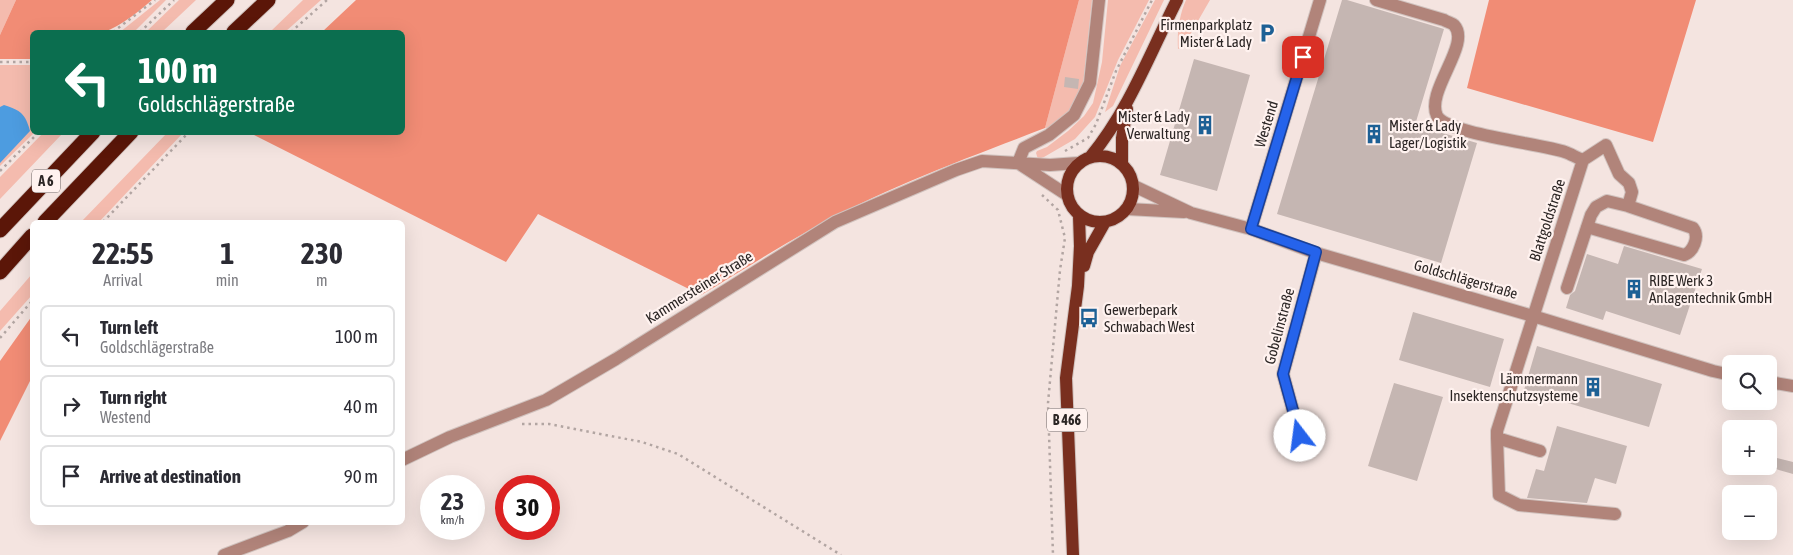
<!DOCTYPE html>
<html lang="en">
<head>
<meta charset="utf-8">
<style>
	:root { --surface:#fff; --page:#f2f2f3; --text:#2b2b33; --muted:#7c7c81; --line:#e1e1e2 }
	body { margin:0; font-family:"Asap Condensed",sans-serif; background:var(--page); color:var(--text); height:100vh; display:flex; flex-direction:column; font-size:19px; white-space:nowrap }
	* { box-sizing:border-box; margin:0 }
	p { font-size:16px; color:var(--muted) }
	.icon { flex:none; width:28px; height:28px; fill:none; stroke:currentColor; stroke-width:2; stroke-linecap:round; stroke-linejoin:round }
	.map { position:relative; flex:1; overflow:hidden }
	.details { position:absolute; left:30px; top:220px; width:375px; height:305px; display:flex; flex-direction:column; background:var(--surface); border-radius:8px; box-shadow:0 5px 20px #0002 }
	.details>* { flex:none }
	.guide { position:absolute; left:30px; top:30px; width:375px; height:105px; border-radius:8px; box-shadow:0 5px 20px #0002; background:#0b6e4f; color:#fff; overflow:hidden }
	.fabs { position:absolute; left:1722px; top:355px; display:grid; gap:10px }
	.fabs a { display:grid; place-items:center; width:55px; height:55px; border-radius:8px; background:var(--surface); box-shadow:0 5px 20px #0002; font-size:25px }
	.speed { position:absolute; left:420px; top:475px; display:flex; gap:10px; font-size:25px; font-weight:700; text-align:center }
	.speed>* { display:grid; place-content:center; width:65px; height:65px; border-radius:50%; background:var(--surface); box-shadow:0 5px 20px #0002; line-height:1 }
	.speed small { font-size:12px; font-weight:400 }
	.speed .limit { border:8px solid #d22; background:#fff; color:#111 }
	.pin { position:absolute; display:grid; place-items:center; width:42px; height:42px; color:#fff; margin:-21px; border-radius:10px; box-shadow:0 2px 8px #0006 }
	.me { position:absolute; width:55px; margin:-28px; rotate:345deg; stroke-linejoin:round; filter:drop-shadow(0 0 4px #0008) }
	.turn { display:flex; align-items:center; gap:18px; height:105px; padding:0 25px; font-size:22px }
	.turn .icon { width:65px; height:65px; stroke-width:2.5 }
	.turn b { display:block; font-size:35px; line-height:42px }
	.eta { display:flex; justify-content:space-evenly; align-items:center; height:85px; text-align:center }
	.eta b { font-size:30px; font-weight:700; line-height:35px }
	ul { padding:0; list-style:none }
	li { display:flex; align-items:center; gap:15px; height:62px; margin:0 10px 8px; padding:0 15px; border:2px solid var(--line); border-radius:8px }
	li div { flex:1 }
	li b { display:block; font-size:19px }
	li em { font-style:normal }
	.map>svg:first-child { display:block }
</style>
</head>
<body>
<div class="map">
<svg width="1793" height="555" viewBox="0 0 1793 555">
	<rect width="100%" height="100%" fill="#f4e4e0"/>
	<path fill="#f4bbae" d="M 0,0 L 16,0 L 0,35 Z
		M 160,0 L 166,0 L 134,32 L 120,32 Z
		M 179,0 L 196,0 L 162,32 L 146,32 Z
		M 303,0 L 321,0 L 285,32 L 270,32 Z
		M 1079,0 L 1092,0 L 1083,85 L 1078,102 L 1055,127 L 1045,128 Z
		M 1108,0 L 1149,0 L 1118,60 L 1095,117 L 1075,139 L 1044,157 L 1038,159 L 1036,153 L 1037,151 L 1047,147 L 1068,131 L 1084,116 L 1093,103 L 1102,62 Z
		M 1155,0 L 1164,0 L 1113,106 L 1105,112 L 1120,66 Z
		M 1186,0 L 1210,0 L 1183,47 L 1178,49 C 1177,32 1179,16 1186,0 Z
		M 0,65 L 32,65 L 32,132 L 34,133 L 0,166 Z
		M 44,132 L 63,133 L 0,199 L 0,177 Z
		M 168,132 L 183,133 L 99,222 L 81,222 Z
		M 32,274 L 32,295 L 0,331 L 0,311 Z"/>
	<path fill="#f18c75" d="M 16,0 L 152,0 C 137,13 122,25 104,32 L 32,32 L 32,59 L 0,59 L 0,35 Z
		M 356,0 L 1079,0 L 1045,128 C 965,159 883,188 808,231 C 772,251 736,274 701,295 L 538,214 L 506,262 L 250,133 L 402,132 L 402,32 L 322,32 Z
		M 1489,0 L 1696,0 L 1653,142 L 1467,88 Z
		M 32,316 L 32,377 L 0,441 L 0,361 Z"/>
	<path fill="#4d9ce0" d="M 4,105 C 21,111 25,113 30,131 L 0,163 L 0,107 Z"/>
	<path fill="#c5b6b2" d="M 1342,0 L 1347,0 L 1444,29 L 1415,125 L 1477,143 L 1441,263 L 1277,214 Z
		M 1194,59 L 1250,75 L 1217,191 L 1160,175 Z
		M 1065,77 L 1079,79 L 1078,89 L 1064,87 Z
		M 1624,246 L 1702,269 L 1680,335 L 1606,311 L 1603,320 L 1566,308 L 1570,295 L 1575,291 L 1587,254 L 1618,264 Z
		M 1413,312 L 1504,339 L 1490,387 L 1399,360 Z
		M 1537,346 L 1662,384 L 1649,427 L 1524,390 Z
		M 1394,383 L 1443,397 L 1417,481 L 1368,466 Z
		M 1557,426 L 1627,446 L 1616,484 L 1595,478 L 1587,503 L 1527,498 L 1536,469 L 1544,471 Z
		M 1769,456 L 1793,462 L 1793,474 L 1769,467 Z"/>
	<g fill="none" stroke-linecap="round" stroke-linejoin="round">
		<defs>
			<path id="minor" d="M 1376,0 L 1444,20 C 1447,22 1452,23 1454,25 C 1472,44 1425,91 1437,116 C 1447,134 1543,144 1565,152 C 1571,154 1577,158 1583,160
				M 1018,163 L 1024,148 L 1049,135 L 1074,115 L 1090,83 L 1099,0
				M 1018,163 L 1067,195
				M 1134,186 L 1191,213 L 1251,229 L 1316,253 L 1533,316 L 1713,371 L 1731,375
				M 1127,209 L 1184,212
				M 1587,227 L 1684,255 C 1693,252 1700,237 1693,228 L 1628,206
				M 1251,229 L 1320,0
				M 1567,288 L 1591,215 L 1596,207 L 1607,201 L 1628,206 L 1632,192 L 1629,183 L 1619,174 L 1606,145 L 1583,160 L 1497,431 L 1497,438 L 1499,495 L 1519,505 L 1615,514
				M 1769,382 L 1793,386
				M 1300,436 L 1283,374 L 1316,253
				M 1497,438 L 1540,451
				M 402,460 L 450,437 L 546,400 L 616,359 L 835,222 L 956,170 L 982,161 L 1050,165 L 1078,163
				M 224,555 L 288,531 L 303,522"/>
			<path id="major" d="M1067 189a33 33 0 1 1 66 0a33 33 0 1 1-66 0Z
				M 1091,156 C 1129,110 1150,53 1177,0
				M 1122,163 L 1122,138 L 1127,109
				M 1084,266 L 1088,252 L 1105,222
				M 1073,555 L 1066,378 L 1078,286 L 1080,246 L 1079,216"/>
			<path id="highway" d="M 193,32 L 227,0
				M 234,32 L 268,0
				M 45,222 L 131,132
				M 0,230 L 93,132
				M 0,272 L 32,236"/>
		</defs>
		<use href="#minor" stroke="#d0c2be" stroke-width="14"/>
		<use href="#major" stroke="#d0c2be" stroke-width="14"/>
		<use href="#highway" stroke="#d0c2be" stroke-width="17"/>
		<path stroke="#b2a5a2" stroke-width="2.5" stroke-dasharray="2.5 4" stroke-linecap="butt" d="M 113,32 L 155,0
			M 140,32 L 174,0
			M 291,32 L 327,0
			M 0,62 L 32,62
			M 1065,151 L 1088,138 L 1096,124 L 1116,71 L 1152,0
			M 0,171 L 39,132
			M 1042,195 L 1058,210 L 1065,238 L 1060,270 L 1048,403 L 1053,555
			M 103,222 L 189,132
			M 0,338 L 32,301
			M 522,424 L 549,424 L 642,442 L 678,454 L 841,555"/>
		<use href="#minor" stroke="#b1847a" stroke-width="12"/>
		<use href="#major" stroke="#792f1f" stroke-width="12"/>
		<use href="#highway" stroke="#5b1608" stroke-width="15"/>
	</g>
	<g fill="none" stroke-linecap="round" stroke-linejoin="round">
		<defs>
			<path id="route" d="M 1300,436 L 1283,374 L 1316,252 L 1251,229 L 1303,57"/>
		</defs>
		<use href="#route" stroke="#184099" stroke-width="12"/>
		<use href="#route" stroke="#2563eb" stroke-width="9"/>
	</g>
	<defs>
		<symbol id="parking-bare" viewBox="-9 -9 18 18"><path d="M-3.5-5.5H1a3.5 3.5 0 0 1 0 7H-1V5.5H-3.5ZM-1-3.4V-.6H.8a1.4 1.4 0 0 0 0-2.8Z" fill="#1d6095" stroke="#fff2ef" stroke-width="2.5" paint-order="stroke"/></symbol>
		<symbol id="building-bare" viewBox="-9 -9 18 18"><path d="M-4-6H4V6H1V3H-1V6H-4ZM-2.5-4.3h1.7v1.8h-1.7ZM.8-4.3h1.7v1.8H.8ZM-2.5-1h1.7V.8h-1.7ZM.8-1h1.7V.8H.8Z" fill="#1d6095" stroke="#fff2ef" stroke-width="2.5" paint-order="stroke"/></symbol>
		<symbol id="bus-bare" viewBox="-9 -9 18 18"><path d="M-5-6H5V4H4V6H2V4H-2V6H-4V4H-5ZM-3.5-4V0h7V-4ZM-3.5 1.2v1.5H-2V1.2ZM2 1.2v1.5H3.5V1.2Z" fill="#1d6095" stroke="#fff2ef" stroke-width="2.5" paint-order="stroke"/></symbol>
	</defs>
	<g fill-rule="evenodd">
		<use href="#parking-bare" x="1253" y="19" width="28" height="28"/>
		<use href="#building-bare" x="1191" y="111" width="28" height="28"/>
		<use href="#building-bare" x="1360" y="120" width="28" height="28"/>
		<use href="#building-bare" x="1620" y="275" width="28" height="28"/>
		<use href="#bus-bare" x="1075" y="304" width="28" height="28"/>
		<use href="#building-bare" x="1579" y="373" width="28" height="28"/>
	</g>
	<g text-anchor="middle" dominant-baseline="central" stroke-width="4.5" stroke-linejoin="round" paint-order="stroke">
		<g fill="#fff2ef" stroke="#6b6362" stroke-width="1">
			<rect x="32" y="169.5" width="28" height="23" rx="4"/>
			<rect x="1047" y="408.5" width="40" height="23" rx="4"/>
		</g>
		<g font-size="14" font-weight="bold" fill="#2c2625">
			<text x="46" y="181">A 6</text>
			<text x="1067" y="420">B 466</text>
		</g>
		<g font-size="15" fill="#2c2625" stroke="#fff2ef" text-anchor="end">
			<text x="1252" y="24">Firmenparkplatz<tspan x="1252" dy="17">Mister &amp; Lady</tspan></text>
			<text x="1190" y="116">Mister &amp; Lady<tspan x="1190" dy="17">Verwaltung</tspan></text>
			<text x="1389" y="125" text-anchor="start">Mister &amp; Lady<tspan x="1389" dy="17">Lager/Logistik</tspan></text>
			<text x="1649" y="280" text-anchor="start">RIBE Werk 3<tspan x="1649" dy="17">Anlagentechnik GmbH</tspan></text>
			<text x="1104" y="309" text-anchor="start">Gewerbepark<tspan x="1104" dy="17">Schwabach West</tspan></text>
			<text x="1578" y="378">Lämmermann<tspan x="1578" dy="17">Insektenschutzsysteme</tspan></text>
		</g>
		<g font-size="15" fill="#2c2625" stroke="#fff2ef">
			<text transform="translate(1266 124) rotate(-73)">Westend</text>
			<text transform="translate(1547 220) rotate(-72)">Blattgoldstraße</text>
			<text transform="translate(1466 279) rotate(16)">Goldschlägerstraße</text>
			<text transform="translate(699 287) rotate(-32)">Kammersteiner Straße</text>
			<text transform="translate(1279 326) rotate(-75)">Gobelinstraße</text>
		</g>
	</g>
</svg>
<div class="fabs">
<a><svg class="icon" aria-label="search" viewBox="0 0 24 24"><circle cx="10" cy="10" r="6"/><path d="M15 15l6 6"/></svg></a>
<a>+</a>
<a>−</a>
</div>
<div class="speed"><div>23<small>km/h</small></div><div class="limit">30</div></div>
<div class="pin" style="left:1303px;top:57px;background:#d93025"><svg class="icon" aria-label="arrive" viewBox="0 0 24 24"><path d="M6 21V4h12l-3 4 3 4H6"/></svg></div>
<svg class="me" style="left:1300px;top:436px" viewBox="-20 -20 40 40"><circle r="19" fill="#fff"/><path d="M0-13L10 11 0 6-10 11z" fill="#2563eb"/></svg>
<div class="guide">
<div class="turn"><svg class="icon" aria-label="left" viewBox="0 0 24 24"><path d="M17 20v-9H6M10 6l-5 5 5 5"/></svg><div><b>100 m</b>Goldschlägerstraße</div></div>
</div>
<section class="details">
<div class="eta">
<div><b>22:55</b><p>Arrival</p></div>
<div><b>1</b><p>min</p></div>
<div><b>230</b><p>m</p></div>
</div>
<ul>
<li><svg class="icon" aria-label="left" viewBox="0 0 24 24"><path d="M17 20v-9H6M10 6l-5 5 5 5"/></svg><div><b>Turn left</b><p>Goldschlägerstraße</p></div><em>100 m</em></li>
<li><svg class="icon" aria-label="right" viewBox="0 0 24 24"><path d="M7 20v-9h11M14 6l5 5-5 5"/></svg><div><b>Turn right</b><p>Westend</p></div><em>40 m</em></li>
<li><svg class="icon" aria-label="arrive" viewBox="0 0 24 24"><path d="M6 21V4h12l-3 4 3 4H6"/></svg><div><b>Arrive at destination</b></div><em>90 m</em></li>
</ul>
</section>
</div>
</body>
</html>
